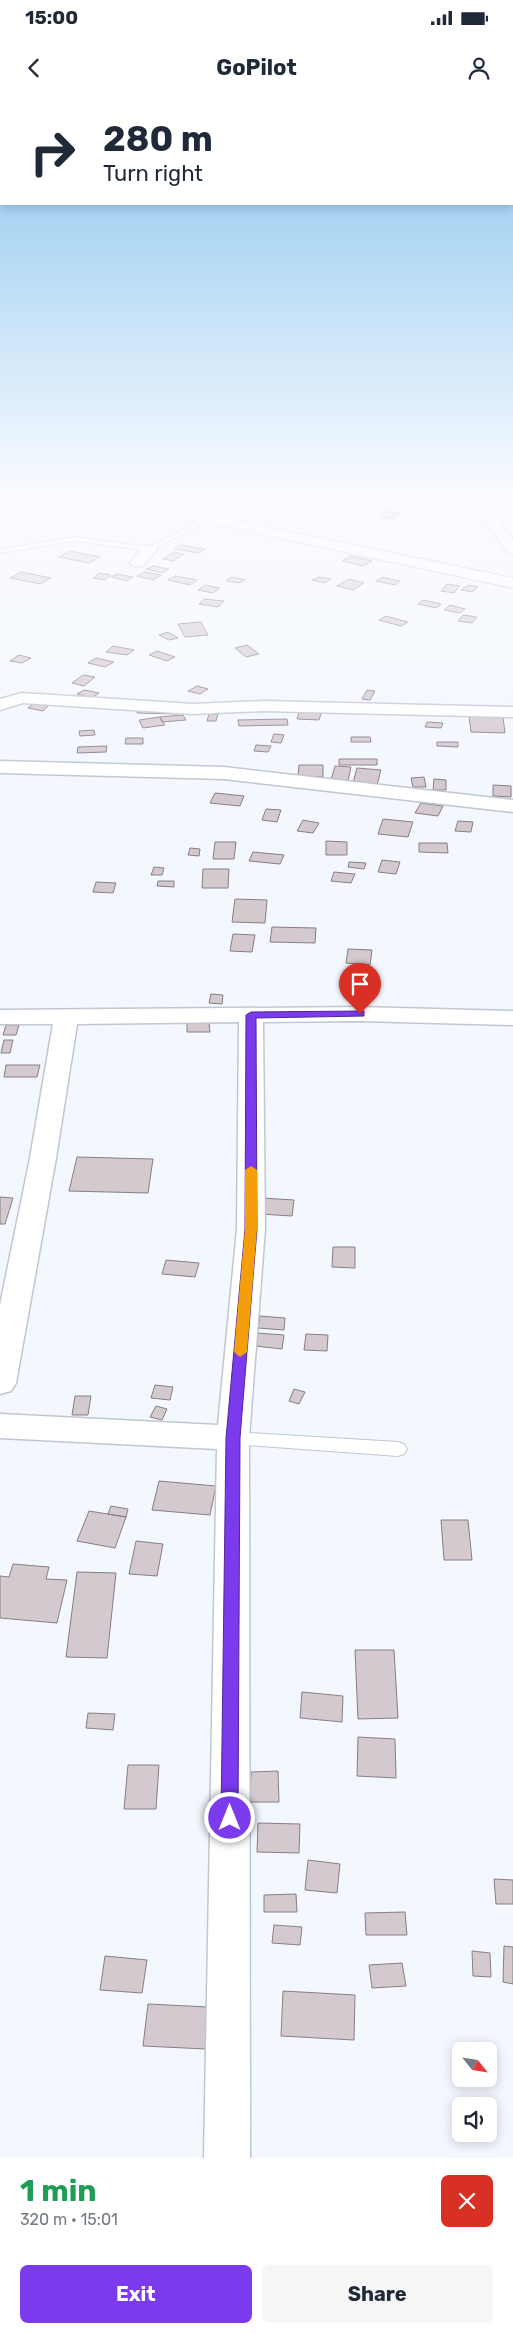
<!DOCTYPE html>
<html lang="en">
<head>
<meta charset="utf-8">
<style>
	:root { --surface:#fff; --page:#f6f6f7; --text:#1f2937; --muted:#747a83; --accent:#7c3aed }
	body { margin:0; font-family:Rubik,sans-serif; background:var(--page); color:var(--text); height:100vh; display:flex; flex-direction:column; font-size:19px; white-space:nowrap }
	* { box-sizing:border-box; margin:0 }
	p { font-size:16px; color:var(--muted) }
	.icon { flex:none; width:28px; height:28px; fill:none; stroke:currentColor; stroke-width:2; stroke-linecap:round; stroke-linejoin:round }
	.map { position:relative; height:2058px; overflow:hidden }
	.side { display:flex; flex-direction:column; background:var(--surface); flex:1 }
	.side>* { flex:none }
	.banner { position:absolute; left:0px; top:0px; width:514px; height:105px; box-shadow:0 2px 12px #0003; background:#fff; color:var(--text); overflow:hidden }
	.needle { width:32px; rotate:120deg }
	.tools { position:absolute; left:452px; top:1942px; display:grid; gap:10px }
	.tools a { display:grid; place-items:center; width:45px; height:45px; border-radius:8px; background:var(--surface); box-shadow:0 2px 12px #0003; font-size:25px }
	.pin { position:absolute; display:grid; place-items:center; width:42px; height:42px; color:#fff; margin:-51px -21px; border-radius:50% 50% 50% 0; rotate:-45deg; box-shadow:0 0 5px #0007 }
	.pin .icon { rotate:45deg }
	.me { position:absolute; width:55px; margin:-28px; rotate:0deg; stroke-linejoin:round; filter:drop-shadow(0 0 4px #0008) }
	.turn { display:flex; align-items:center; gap:18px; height:105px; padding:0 20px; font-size:22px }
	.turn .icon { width:65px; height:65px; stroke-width:2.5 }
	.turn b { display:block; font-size:35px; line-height:42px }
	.round { display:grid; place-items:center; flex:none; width:52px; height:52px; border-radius:8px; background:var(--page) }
	.overview { display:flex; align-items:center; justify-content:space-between; height:85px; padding:0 20px }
	h1 { font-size:30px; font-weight:700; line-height:38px; color:#1e9e55 }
	.primary-button { display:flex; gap:10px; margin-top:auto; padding:10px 20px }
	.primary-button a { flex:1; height:58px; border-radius:8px; background:var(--accent); color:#fff; font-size:20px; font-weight:700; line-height:58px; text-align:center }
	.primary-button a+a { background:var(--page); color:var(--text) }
	.status { display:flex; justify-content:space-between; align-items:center; height:35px; padding:0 25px; background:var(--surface); direction:ltr }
	.status svg { height:14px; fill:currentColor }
	header { display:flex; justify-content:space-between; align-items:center; height:65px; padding:0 20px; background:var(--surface); font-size:22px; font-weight:700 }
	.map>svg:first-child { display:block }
</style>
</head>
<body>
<div class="status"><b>15:00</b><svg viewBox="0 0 49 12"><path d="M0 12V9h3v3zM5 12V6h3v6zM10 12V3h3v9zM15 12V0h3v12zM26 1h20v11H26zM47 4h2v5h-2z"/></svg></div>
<header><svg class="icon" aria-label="back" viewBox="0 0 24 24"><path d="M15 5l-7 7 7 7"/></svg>GoPilot<svg class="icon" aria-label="person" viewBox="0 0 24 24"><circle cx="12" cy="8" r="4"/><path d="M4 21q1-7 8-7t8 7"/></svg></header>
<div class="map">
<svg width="513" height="2058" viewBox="0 0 513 2058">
	<rect width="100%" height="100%" fill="#f3f7fe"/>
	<path fill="#d5c9d0" stroke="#897e84" d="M 485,395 L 513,395 L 513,399 L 485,397 Z
		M 50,396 L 68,398 L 63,401 L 45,398 Z
		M 386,411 L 400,413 L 393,419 L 380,417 Z
		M 180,445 L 205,449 L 199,453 L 174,449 Z
		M 70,451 L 100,457 L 89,463 L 59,457 Z
		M 174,452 L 184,454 L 173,461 L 163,459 Z
		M 351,456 L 372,461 L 363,466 L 342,461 Z
		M 153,466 L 169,469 L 162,473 L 146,469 Z
		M 21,472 L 51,478 L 41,484 L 10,478 Z
		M 145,472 L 161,475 L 153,480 L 137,476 Z
		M 99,473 L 111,475 L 105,480 L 93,478 Z
		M 117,474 L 133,477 L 127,481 L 111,477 Z
		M 175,476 L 197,480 L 190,485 L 168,480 Z
		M 232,477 L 245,480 L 240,483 L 226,481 Z
		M 319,477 L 331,479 L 324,483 L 312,480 Z
		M 382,477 L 400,481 L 395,485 L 376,481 Z
		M 349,479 L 364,483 L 353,490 L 337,486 Z
		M 447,484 L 460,486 L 454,493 L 441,491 Z
		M 205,485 L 220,488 L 213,493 L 198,490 Z
		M 468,485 L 478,487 L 472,492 L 461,490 Z
		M 204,499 L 224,501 L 218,507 L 199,504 Z
		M 423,500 L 441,504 L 436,508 L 418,504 Z
		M 450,505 L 465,509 L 460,513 L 444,510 Z
		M 463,515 L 477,517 L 472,523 L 458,521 Z
		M 386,516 L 408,522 L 401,526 L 379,520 Z
		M 201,522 L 208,535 L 185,537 L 178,524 Z
		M 168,532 L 178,538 L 169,540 L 159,535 Z
		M 247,545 L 259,554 L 246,557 L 235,548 Z
		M 113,546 L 134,550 L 127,555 L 106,552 Z
		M 157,551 L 175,557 L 167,561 L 149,555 Z
		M 19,555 L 31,558 L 22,563 L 10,561 Z
		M 96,558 L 114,562 L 105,567 L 88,563 Z
		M 83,575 L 95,577 L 84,586 L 72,583 Z
		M 197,586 L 208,589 L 200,594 L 188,591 Z
		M 84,590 L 99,593 L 92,598 L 77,594 Z
		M 367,590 L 375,591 L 370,600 L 362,599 Z
		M 34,603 L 49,605 L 43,611 L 28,608 Z
		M 139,608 L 178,609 L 177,614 L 137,613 Z
		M 300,609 L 322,610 L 319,620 L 297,619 Z
		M 209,614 L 218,614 L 216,621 L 207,621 Z
		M 183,615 L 186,620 L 162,622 L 160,617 Z
		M 469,616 L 503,617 L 505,633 L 471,632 Z
		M 160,617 L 165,625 L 143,628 L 139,620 Z
		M 287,619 L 288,625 L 239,626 L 238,620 Z
		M 427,622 L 443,623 L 441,628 L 425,627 Z
		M 94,630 L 95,635 L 80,636 L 79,631 Z
		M 274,634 L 284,635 L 281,643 L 271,642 Z
		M 351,637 L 370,637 L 371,642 L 351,642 Z
		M 126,638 L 143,638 L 143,644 L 125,644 Z
		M 437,642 L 458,642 L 458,647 L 437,646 Z
		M 256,645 L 271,646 L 268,652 L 254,651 Z
		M 107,646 L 106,652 L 77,653 L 78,647 Z
		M 339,659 L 377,659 L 377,665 L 339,665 Z
		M 299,665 L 323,665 L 323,677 L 298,676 Z
		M 335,666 L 351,667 L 348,681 L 331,680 Z
		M 357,668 L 381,670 L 377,685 L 353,683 Z
		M 424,677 L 426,687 L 413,687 L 411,678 Z
		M 434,679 L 446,680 L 446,690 L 433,690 Z
		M 493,685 L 511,686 L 511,697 L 493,696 Z
		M 215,693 L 244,696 L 240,706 L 210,703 Z
		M 421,703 L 443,706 L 438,716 L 415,713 Z
		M 266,709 L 281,710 L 277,722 L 262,720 Z
		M 383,719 L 413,722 L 408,737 L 378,734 Z
		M 303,720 L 319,723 L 313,733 L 297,731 Z
		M 458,721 L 473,722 L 471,732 L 455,731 Z
		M 326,741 L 347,742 L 347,755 L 326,755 Z
		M 215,742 L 236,742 L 234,759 L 213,759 Z
		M 419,743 L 447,743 L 448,753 L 419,752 Z
		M 190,748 L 200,749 L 199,756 L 188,755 Z
		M 253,752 L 284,755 L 280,764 L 249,761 Z
		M 382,760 L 400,762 L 396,774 L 378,772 Z
		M 349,762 L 366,763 L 364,769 L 348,767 Z
		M 154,767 L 164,768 L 162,775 L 151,775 Z
		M 203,769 L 229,769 L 228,788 L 202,788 Z
		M 334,772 L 355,774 L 351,783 L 331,781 Z
		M 158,781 L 174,781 L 174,787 L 157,786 Z
		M 96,782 L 116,783 L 113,793 L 93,792 Z
		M 235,799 L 267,800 L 265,823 L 232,822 Z
		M 272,827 L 316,828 L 315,843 L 270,842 Z
		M 233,834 L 255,835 L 252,852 L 230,851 Z
		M 348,849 L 372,850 L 370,865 L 346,863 Z
		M 211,894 L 223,895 L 222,904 L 209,903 Z
		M 187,923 L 209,923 L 210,932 L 187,932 Z
		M 6,925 L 19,925 L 16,935 L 3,935 Z
		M 4,940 L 13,940 L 10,953 L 1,953 Z
		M 6,965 L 40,965 L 37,977 L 4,977 Z
		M 77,1057 L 153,1059 L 148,1093 L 69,1091 Z
		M 0,1097 L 13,1098 L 5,1124 L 0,1124 Z
		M 262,1098 L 294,1100 L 292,1116 L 260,1114 Z
		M 333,1147 L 355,1147 L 355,1168 L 332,1167 Z
		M 166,1160 L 199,1163 L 195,1177 L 162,1174 Z
		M 260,1216 L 285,1218 L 284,1230 L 258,1228 Z
		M 257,1233 L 284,1235 L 282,1249 L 255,1246 Z
		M 306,1234 L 328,1235 L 327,1251 L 304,1250 Z
		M 155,1285 L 173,1287 L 170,1300 L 151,1298 Z
		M 294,1289 L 305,1292 L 299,1304 L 289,1301 Z
		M 75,1296 L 91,1296 L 88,1315 L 72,1315 Z
		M 156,1306 L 167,1309 L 162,1320 L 150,1317 Z
		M 159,1381 L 216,1386 L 210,1415 L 152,1410 Z
		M 111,1406 L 128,1409 L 126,1417 L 108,1414 Z
		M 89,1411 L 126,1417 L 115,1448 L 77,1441 Z
		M 441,1420 L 468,1420 L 472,1460 L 444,1460 Z
		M 136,1441 L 163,1444 L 157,1476 L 129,1474 Z
		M 13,1464 L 49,1467 L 46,1479 L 67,1480 L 57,1523 L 0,1518 L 0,1476 L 9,1477 Z
		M 77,1472 L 116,1473 L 107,1558 L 66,1557 Z
		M 355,1550 L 394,1550 L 398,1618 L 358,1619 Z
		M 302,1592 L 343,1596 L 342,1622 L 300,1618 Z
		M 88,1613 L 115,1614 L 113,1630 L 86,1628 Z
		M 358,1637 L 395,1639 L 396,1678 L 357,1676 Z
		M 128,1665 L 159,1665 L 156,1709 L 124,1709 Z
		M 278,1671 L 279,1702 L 250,1702 L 251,1672 Z
		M 258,1723 L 300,1724 L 299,1753 L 257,1752 Z
		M 308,1760 L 340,1764 L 337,1793 L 305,1790 Z
		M 494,1779 L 513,1780 L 513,1804 L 496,1804 Z
		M 296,1794 L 297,1812 L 264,1812 L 264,1795 Z
		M 405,1812 L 407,1835 L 366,1835 L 365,1813 Z
		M 274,1825 L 302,1827 L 300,1845 L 272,1843 Z
		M 504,1846 L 513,1847 L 513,1884 L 503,1882 Z
		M 472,1851 L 490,1853 L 491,1877 L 473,1876 Z
		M 105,1856 L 147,1860 L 142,1893 L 100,1890 Z
		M 402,1863 L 406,1886 L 372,1888 L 369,1865 Z
		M 283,1891 L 355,1895 L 354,1940 L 281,1936 Z
		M 148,1904 L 208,1907 L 206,1949 L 143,1946 Z"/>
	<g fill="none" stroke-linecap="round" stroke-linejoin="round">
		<defs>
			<path id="lane" d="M 150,395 L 158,395 L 142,409 L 136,409 L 136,405 Z
				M 206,417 L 213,419 L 150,451 L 75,441 L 0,453 L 0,449 L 75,437 L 149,447 Z
				M 233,1332 L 398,1342 L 404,1344 L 407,1349 L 404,1354 L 398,1356 L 233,1344 L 227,1343 L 225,1338 L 227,1333 Z"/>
			<path id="street" d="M 467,395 L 481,395 L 484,400 L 513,399 L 513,407 L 490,408 L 513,440 L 513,454 L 508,453 Z
				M 150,445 L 157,449 L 143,466 L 133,466 L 130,463 C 135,456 142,447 150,445 Z
				M 22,593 L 193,604 L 264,601 L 513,607 L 513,617 L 264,611 L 193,614 L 23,603 L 0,610 L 0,599 Z
				M 0,661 L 224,667 L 513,700 L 513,712 L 224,679 L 0,673 Z
				M 360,907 L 513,911 L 513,925 L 360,921 L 263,922 L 265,1129 L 249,1338 L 250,2058 L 204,2058 L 217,1349 L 0,1338 L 0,1314 L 218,1325 L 237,1129 L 239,922 L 77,924 L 56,1058 L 16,1283 L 11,1291 L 0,1294 L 0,1205 L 30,1058 L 53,924 L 0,924 L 0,910 Z"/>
			<path id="secondary" d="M 25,395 L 47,395 L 45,398 L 0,412 L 0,403 Z
				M 68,395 L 100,395 L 209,415 L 513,478 L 513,488 L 209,423 L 75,399 Z"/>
		</defs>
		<use href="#lane" stroke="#c0c7d0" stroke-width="2"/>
		<use href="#street" stroke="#c0c7d0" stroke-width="3"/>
		<use href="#secondary" stroke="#c0c7d0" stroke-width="2"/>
		<use href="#lane" fill="#fff" fill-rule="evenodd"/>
		<use href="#street" fill="#fff" fill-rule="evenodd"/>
		<use href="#secondary" fill="#fff" fill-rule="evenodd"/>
	</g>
	<linearGradient id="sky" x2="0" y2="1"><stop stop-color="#89c5ee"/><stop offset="0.58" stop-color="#fafbff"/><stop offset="1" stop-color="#fafbff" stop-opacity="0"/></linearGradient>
	<rect width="513" height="683" fill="url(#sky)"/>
	<path fill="#7c3aed" stroke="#51269a" d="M 360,911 L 364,911 L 364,916 L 256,918 L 257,1129 L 240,1338 L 238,1718 L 236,1724 L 230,1726 L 224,1724 L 221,1718 L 226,1338 L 245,1129 L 246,915 L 251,912 Z"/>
	<path fill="#f59e0b" d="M 251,1066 L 257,1070 L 257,1129 L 247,1252 L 240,1257 L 234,1252 L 245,1129 L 245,1070 Z"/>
</svg>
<div class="tools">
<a><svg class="needle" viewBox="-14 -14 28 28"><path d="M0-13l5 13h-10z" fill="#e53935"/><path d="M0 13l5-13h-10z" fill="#747a83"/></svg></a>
<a><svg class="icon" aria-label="sound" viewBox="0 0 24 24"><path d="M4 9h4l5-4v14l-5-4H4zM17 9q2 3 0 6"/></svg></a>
</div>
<div class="pin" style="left:360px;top:914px;background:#d93025"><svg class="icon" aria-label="arrive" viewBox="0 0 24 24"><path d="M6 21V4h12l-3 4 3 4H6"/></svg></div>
<svg class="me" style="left:230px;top:1718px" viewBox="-20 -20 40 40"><circle r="17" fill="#7c3aed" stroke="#fff" stroke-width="3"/><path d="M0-11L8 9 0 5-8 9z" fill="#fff"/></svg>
<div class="banner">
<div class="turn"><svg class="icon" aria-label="right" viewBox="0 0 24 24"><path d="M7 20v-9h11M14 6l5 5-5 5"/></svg><div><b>280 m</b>Turn right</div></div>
</div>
</div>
<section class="side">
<div class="overview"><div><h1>1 min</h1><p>320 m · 15:01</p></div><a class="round" style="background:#d93025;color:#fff"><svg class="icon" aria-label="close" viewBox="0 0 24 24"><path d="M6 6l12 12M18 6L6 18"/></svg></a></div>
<div class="primary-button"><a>Exit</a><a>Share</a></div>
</section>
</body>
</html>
